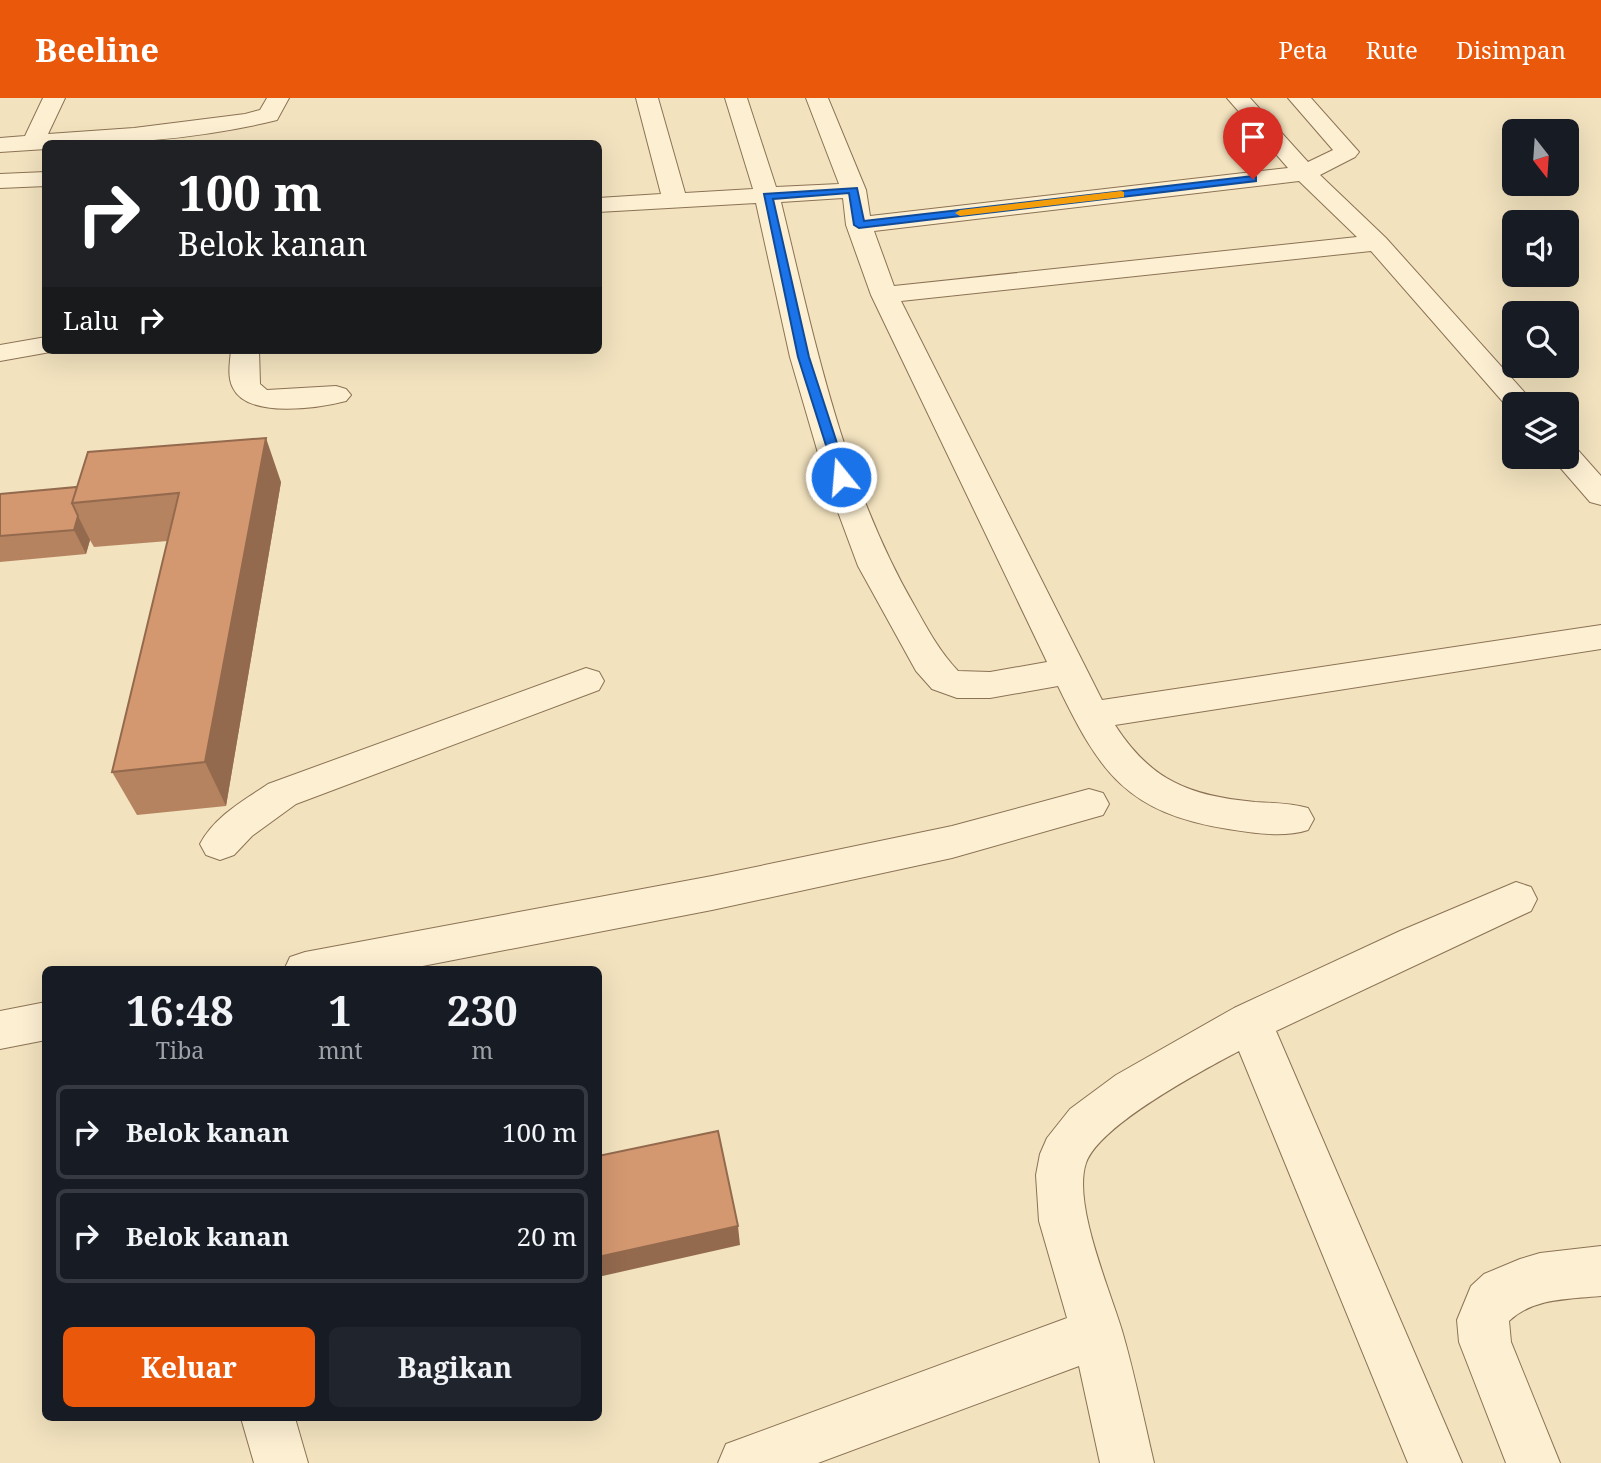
<!DOCTYPE html>
<html lang="id">
<head>
<meta charset="utf-8">
<style>
	:root { --surface:#171b24; --page:#20242c; --text:#f1f3f6; --muted:#9ea1a6; --line:#363941; --accent:#ea580c }
	body { margin:0; font-family:"Noto Serif",serif; background:var(--page); color:var(--text); height:100vh; display:flex; flex-direction:column; font-size:26px; white-space:nowrap }
	* { box-sizing:border-box; margin:0 }
	p { font-size:23px; color:var(--muted) }
	.icon { flex:none; width:38px; height:38px; fill:none; stroke:currentColor; stroke-width:2; stroke-linecap:round; stroke-linejoin:round }
	.map { position:relative; flex:1; overflow:hidden }
	.drawer { position:absolute; left:42px; top:868px; width:560px; height:455px; display:flex; flex-direction:column; background:var(--surface); border-radius:10px; box-shadow:0 7px 28px #0002 }
	.drawer>* { flex:none }
	.banner { position:absolute; left:42px; top:42px; width:560px; height:214px; border-radius:10px; box-shadow:0 7px 28px #0002; background:#202124; color:#fff; overflow:hidden }
	.needle { width:46px; rotate:163deg }
	.controls { position:absolute; left:1502px; top:21px; display:grid; gap:14px }
	.controls a { display:grid; place-items:center; width:77px; height:77px; border-radius:10px; background:var(--surface); box-shadow:0 7px 28px #0002; font-size:35px }
	.pin { position:absolute; display:grid; place-items:center; width:60px; height:60px; color:#fff; margin:-72px -30px; border-radius:50% 50% 50% 0; rotate:-45deg; box-shadow:0 0 7px #0007 }
	.pin .icon { rotate:45deg }
	.me { position:absolute; width:77px; margin:-38px; rotate:343deg; stroke-linejoin:round; filter:drop-shadow(0 0 5px #0008) }
	.turn { display:flex; align-items:center; gap:24px; height:147px; padding:0 21px; font-size:32px }
	.turn .icon { width:91px; height:91px; stroke-width:2.5 }
	.turn b { display:block; font-size:49px; line-height:60px }
	.then { display:flex; align-items:center; height:66px; padding:0 21px; background:#0003; gap:14px; font-size:26px }
	.eta { display:flex; justify-content:space-evenly; align-items:center; height:119px; text-align:center }
	.eta b { font-size:42px; font-weight:700; line-height:49px }
	.cta { display:flex; gap:14px; margin-top:auto; padding:14px 21px }
	.cta a { flex:1; height:80px; border-radius:10px; background:var(--accent); color:#fff; font-size:28px; font-weight:700; line-height:80px; text-align:center }
	.cta a+a { background:var(--page); color:var(--text) }
	ul { padding:0; list-style:none }
	li { display:flex; align-items:center; gap:21px; height:94px; margin:0 14px 10px; padding:0 7px; border:4px solid var(--line); border-radius:10px }
	li div { flex:1 }
	li b { display:block; font-size:26px }
	li em { font-style:normal }
	header { display:flex; align-items:center; gap:42px; box-sizing:border-box; height:98px; padding:0 35px; background:var(--accent); color:#fff }
	header strong { font-size:33px }
	nav { display:flex; gap:38px; margin-inline-start:auto; font-size:24px }
	.map>svg:first-child { display:block }
</style>
</head>
<body>
<header>
<strong>Beeline</strong>
<nav><a>Peta</a><a>Rute</a><a>Disimpan</a></nav>
</header>
<div class="map">
<svg width="1601" height="1365" viewBox="0 0 1601 1365">
	<rect width="100%" height="100%" fill="#f2e2be"/>
	<g fill="none" stroke-linecap="round" stroke-linejoin="round">
		<defs>
			<path id="minor" d="M 43,0 L 65,0 L 48,36 L 134,30 L 245,16 L 260,12 L 267,0 L 289,0 L 277,22 C 201,41 123,46 46,46 L 46,51 L 0,54 L 0,40 L 25,38 Z
				M 636,0 L 658,0 L 685,95 L 753,91 L 725,0 L 747,0 L 776,89 L 839,86 L 806,0 L 828,0 L 866,92 L 870,118 L 1288,70 L 1227,0 L 1250,0 L 1308,64 L 1333,52 L 1288,0 L 1311,0 L 1359,54 L 1355,59 L 1320,77 L 1386,140 L 1535,306 L 1514,306 L 1514,313 L 1510,312 L 1371,153 L 901,203 L 1102,602 L 1601,527 L 1601,551 L 1115,627 C 1151,683 1190,698 1255,704 C 1273,705 1290,705 1308,710 L 1314,721 L 1308,732 C 1283,740 1254,735 1228,731 C 1127,715 1100,675 1058,588 L 990,600 L 957,600 L 932,591 L 916,573 L 858,468 L 825,379 L 790,259 L 756,105 L 598,114 L 598,100 L 661,96 ZM 1299,83 L 1357,139 L 894,188 L 874,133 ZM 843,100 L 846,127 L 871,197 L 1047,564 L 990,574 L 958,573 C 939,553 927,530 914,507 C 843,384 814,240 781,104 Z
				M 46,74 L 46,88 L 0,90 L 0,76 Z
				M 46,239 L 46,252 L 56,253 L 0,263 L 0,247 Z
				M 231,252 L 259,252 L 260,286 L 267,292 L 336,288 L 346,291 L 351,297 L 346,303 C 319,310 248,321 233,290 C 227,279 230,264 231,252 Z
				M 1566,349 L 1577,351 L 1601,378 L 1601,407 L 1590,404 L 1551,359 L 1566,359 Z
				M 586,570 L 599,574 L 604,583 L 599,592 L 296,706 L 252,738 L 234,757 L 220,762 L 206,757 L 200,746 C 215,718 243,703 268,686 Z
				M 1089,691 L 1103,695 L 1109,706 L 1103,717 L 952,760 L 712,812 L 402,872 L 284,872 L 290,859 L 305,854 L 712,778 L 952,728 Z
				M 1516,784 L 1531,789 L 1537,801 L 1531,813 L 1276,933 L 1462,1365 L 1408,1365 L 1239,953 C 1203,972 1099,1027 1086,1065 C 1072,1106 1111,1194 1123,1236 C 1135,1278 1144,1322 1154,1365 L 1100,1365 L 1079,1268 L 818,1365 L 718,1365 L 726,1346 L 1067,1220 L 1039,1123 L 1036,1077 L 1040,1056 L 1047,1040 L 1070,1011 L 1116,977 L 1234,910 L 1400,833 Z
				M 46,904 L 46,942 L 0,951 L 0,913 Z
				M 1601,1148 L 1601,1198 C 1569,1201 1533,1200 1509,1223 L 1511,1244 L 1560,1365 L 1506,1365 L 1459,1244 L 1457,1222 L 1471,1188 L 1484,1176 L 1520,1161 L 1540,1155 Z
				M 241,1320 L 295,1320 L 308,1365 L 254,1365 Z"/>
		</defs>
		<use href="#minor" stroke="#8c7255" stroke-width="2"/>
		<use href="#minor" fill="#fcefd2" fill-rule="evenodd"/>
	</g>
	<path fill="#b68360" d="M 281,384 L 226,708 L 137,717 L 112,674 L 168,443 L 94,449 L 90,442 L 86,456 L 0,464 L 0,396 Z"/>
	<path fill="#946a4e" d="M 266,340 L 281,384 L 226,708 L 205,664 Z
		M 78,418 L 90,442 L 86,456 L 74,432 Z
		M 738,1128 L 740,1147 L 598,1179 L 598,1159 Z"/>
	<path fill="#d49870" stroke="#946a4e" stroke-width="2" d="M 266,340 L 205,664 L 112,674 L 179,395 L 72,405 L 88,354 Z
		M 77,389 L 72,405 L 78,418 L 74,432 L 0,438 L 0,396 Z
		M 718,1033 L 738,1128 L 598,1159 L 598,1058 Z"/>
	<path fill="#1a73e8" stroke="#114b97" stroke-width="2" d="M 1253,78 L 1256,79 L 1256,83 L 859,130 L 854,127 L 849,95 L 773,101 L 809,259 L 848,379 L 841,383 L 837,382 L 798,259 L 764,96 L 857,90 L 864,123 Z"/>
	<path fill="#f59e0b" d="M 1121,93 L 1124,94 L 1124,99 L 960,118 L 955,115 L 960,112 Z"/>
</svg>
<div class="controls">
<a><svg class="needle" viewBox="-14 -14 28 28"><path d="M0-13l5 13h-10z" fill="#e53935"/><path d="M0 13l5-13h-10z" fill="#9ea1a6"/></svg></a>
<a><svg class="icon" aria-label="sound" viewBox="0 0 24 24"><path d="M4 9h4l5-4v14l-5-4H4zM17 9q2 3 0 6"/></svg></a>
<a><svg class="icon" aria-label="search" viewBox="0 0 24 24"><circle cx="10" cy="10" r="6"/><path d="M15 15l6 6"/></svg></a>
<a><svg class="icon" aria-label="layers" viewBox="0 0 24 24"><path d="M12 4l9 5-9 5-9-5zM3 14l9 5 9-5"/></svg></a>
</div>
<div class="pin" style="left:1253px;top:81px;background:#d93025"><svg class="icon" aria-label="arrive" viewBox="0 0 24 24"><path d="M6 21V4h12l-3 4 3 4H6"/></svg></div>
<svg class="me" style="left:841px;top:379px" viewBox="-20 -20 40 40"><circle r="17" fill="#1a73e8" stroke="#fff" stroke-width="3"/><path d="M0-11L8 9 0 5-8 9z" fill="#fff"/></svg>
<div class="banner">
<div class="turn"><svg class="icon" aria-label="right" viewBox="0 0 24 24"><path d="M7 20v-9h11M14 6l5 5-5 5"/></svg><div><b>100 m</b>Belok kanan</div></div>
<div class="then">Lalu<svg class="icon" aria-label="right" viewBox="0 0 24 24"><path d="M7 20v-9h11M14 6l5 5-5 5"/></svg></div>
</div>
<section class="drawer">
<div class="eta">
<div><b>16:48</b><p>Tiba</p></div>
<div><b>1</b><p>mnt</p></div>
<div><b>230</b><p>m</p></div>
</div>
<ul>
<li><svg class="icon" aria-label="right" viewBox="0 0 24 24"><path d="M7 20v-9h11M14 6l5 5-5 5"/></svg><div><b>Belok kanan</b></div><em>100 m</em></li>
<li><svg class="icon" aria-label="right" viewBox="0 0 24 24"><path d="M7 20v-9h11M14 6l5 5-5 5"/></svg><div><b>Belok kanan</b></div><em>20 m</em></li>
</ul>
<div class="cta"><a>Keluar</a><a>Bagikan</a></div>
</section>
</div>
</body>
</html>
